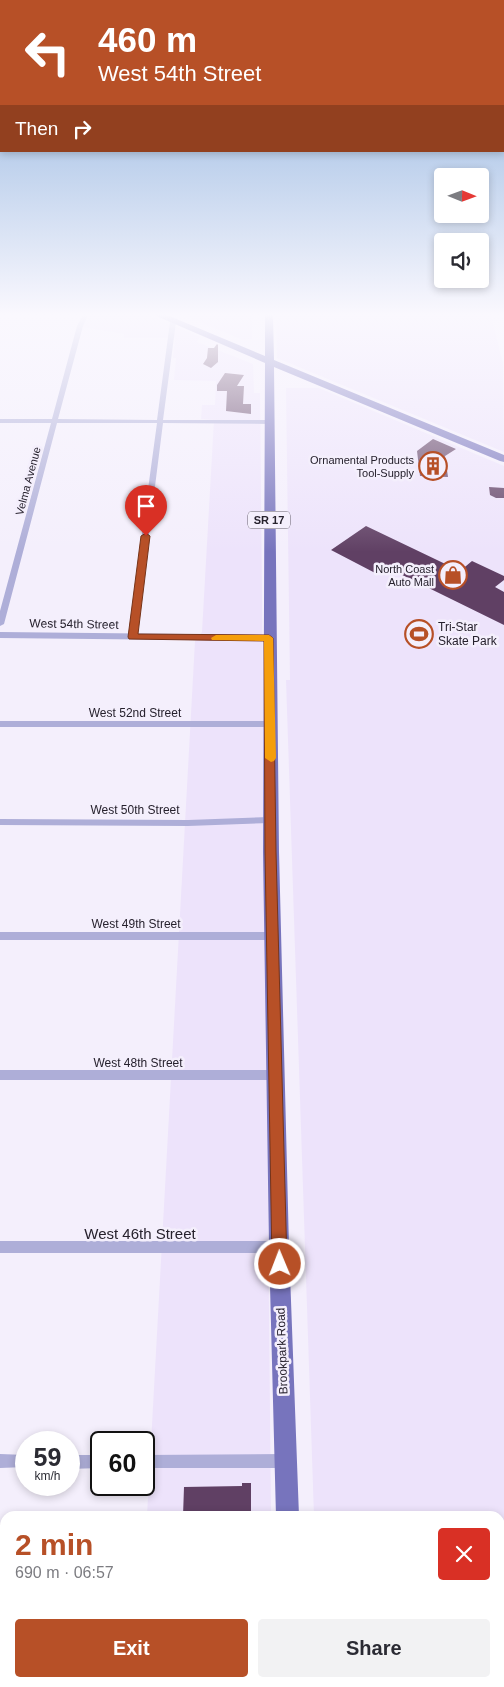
<!DOCTYPE html>
<html lang="en">
<head>
<meta charset="utf-8">
<style>
	:root { --surface:#fff; --page:#f2f2f3; --text:#2b2b33; --muted:#7c7c81; --accent:#b75027 }
	body { margin:0; font-family:Helvetica,sans-serif; background:var(--page); color:var(--text); height:100vh; display:flex; flex-direction:column; font-size:19px; white-space:nowrap }
	* { box-sizing:border-box; margin:0 }
	p { font-size:16px; color:var(--muted) }
	.icon { flex:none; width:28px; height:28px; fill:none; stroke:currentColor; stroke-width:2; stroke-linecap:round; stroke-linejoin:round }
	.map { position:relative; flex:1; overflow:hidden }
	.details { position:absolute; left:0px; top:1511px; width:505px; height:176px; display:flex; flex-direction:column; background:var(--surface); border-radius:15px 15px 0 0; box-shadow:0 2px 8px #0003 }
	.details>* { flex:none }
	.banner { position:absolute; left:0px; top:0px; width:505px; height:152px; box-shadow:0 2px 8px #0003; background:#b75027; color:#fff; overflow:hidden }
	.needle { width:32px; rotate:91deg }
	.buttons { position:absolute; left:434px; top:168px; display:grid; gap:10px }
	.buttons a { display:grid; place-items:center; width:55px; height:55px; border-radius:5px; background:var(--surface); box-shadow:0 2px 8px #0003; font-size:25px }
	.speed { position:absolute; left:15px; top:1431px; display:flex; gap:10px; font-size:25px; font-weight:700; text-align:center }
	.speed>* { display:grid; place-content:center; width:65px; height:65px; border-radius:50%; background:var(--surface); box-shadow:0 2px 8px #0003; line-height:1 }
	.speed small { font-size:12px; font-weight:400 }
	.speed .limit { border:2px solid #111; border-radius:8px; background:#fff; color:#111 }
	.pin { position:absolute; display:grid; place-items:center; width:42px; height:42px; color:#fff; margin:-51px -21px; border-radius:50% 50% 50% 0; rotate:-45deg; box-shadow:0 0 5px #0007 }
	.pin .icon { rotate:45deg }
	.me { position:absolute; width:55px; margin:-28px; rotate:359deg; stroke-linejoin:round; filter:drop-shadow(0 0 4px #0008) }
	.turn { display:flex; align-items:center; gap:18px; height:105px; padding:0 15px; font-size:22px }
	.turn .icon { width:65px; height:65px; stroke-width:2.5 }
	.turn b { display:block; font-size:35px; line-height:42px }
	.then { display:flex; align-items:center; height:48px; padding:0 15px; background:#0003; gap:10px; font-size:19px }
	.round { display:grid; place-items:center; flex:none; width:52px; height:52px; border-radius:5px; background:var(--page) }
	.overview { display:flex; align-items:center; justify-content:space-between; height:85px; padding:0 15px }
	h1 { font-size:30px; font-weight:800; line-height:38px; color:var(--accent) }
	.action { display:flex; gap:10px; margin-top:auto; padding:10px 15px }
	.action a { flex:1; height:58px; border-radius:5px; background:var(--accent); color:#fff; font-size:20px; font-weight:800; line-height:58px; text-align:center }
	.action a+a { background:var(--page); color:var(--text) }
	.map>svg:first-child { display:block }
</style>
</head>
<body>
<div class="map">
<svg width="504" height="1687" viewBox="0 0 504 1687">
	<rect width="100%" height="100%" fill="#f4effc"/>
	<path fill="#ede3fb" d="M 86,315 L 148,315 L 200,337 L 197,342 L 253,364 L 254,393 L 260,393 L 271,1516 L 147,1516 L 195,641 L 202,632 L 214,420 L 201,419 L 202,405 L 215,405 L 216,381 L 174,380 L 176,358 L 173,358 L 175,338 L 124,338 L 124,334 L 83,327 Z
		M 183,315 L 252,315 L 252,339 L 243,340 Z
		M 276,315 L 491,315 L 503,364 L 504,452 L 277,358 Z
		M 286,388 L 319,388 L 504,466 L 504,1687 L 320,1687 L 320,1682 L 500,1682 L 500,1516 L 314,1516 L 286,680 L 290,680 Z
		M 139,1682 L 273,1682 L 273,1687 L 139,1687 Z"/>
	<path fill="#604064" d="M 217,344 L 218,345 L 218,362 L 211,368 L 203,364 L 207,358 L 208,348 L 214,348 Z
		M 225,373 L 244,375 L 237,386 L 244,386 L 243,404 L 251,404 L 251,414 L 226,411 L 227,391 L 217,391 L 217,385 Z
		M 433,439 L 456,449 L 445,456 L 448,477 L 420,476 L 417,451 Z
		M 489,487 L 504,488 L 504,498 L 496,498 L 490,495 Z
		M 366,526 L 460,571 L 472,561 L 504,576 L 504,580 L 495,587 L 504,592 L 504,625 L 388,568 L 379,575 L 331,550 Z
		M 242,1483 L 251,1483 L 251,1516 L 183,1516 L 184,1487 L 242,1486 Z"/>
	<g fill="none" stroke-linecap="round" stroke-linejoin="round">
		<path fill="#aeaed8" fill-rule="evenodd" d="M 83,315 L 88,315 L 83,326 L 58,419 L 157,420 L 170,322 L 173,320 L 176,322 L 163,420 L 270,420 L 273,422 L 270,424 L 163,423 L 136,637 L 132,639 L 128,637 L 157,423 L 57,423 L 4,624 L 0,626 L 0,611 L 51,423 L 0,423 L 0,419 L 52,419 L 77,326 Z
			M 0,721 L 271,721 L 275,724 L 271,727 L 0,727 Z
			M 270,817 L 274,820 L 270,823 L 188,826 L 0,825 L 0,819 L 188,820 Z
			M 0,932 L 273,932 L 276,933 L 278,936 L 276,939 L 273,940 L 0,940 Z
			M 0,1070 L 276,1070 L 280,1072 L 281,1075 L 280,1078 L 276,1080 L 0,1080 Z
			M 0,1241 L 279,1241 L 283,1243 L 285,1247 L 283,1251 L 279,1253 L 0,1253 Z
			M 0,1454 L 26,1455 L 26,1467 L 0,1468 Z
			M 286,1454 L 291,1456 L 293,1461 L 291,1466 L 286,1468 L 144,1468 L 144,1455 Z
			M 69,1455 L 101,1455 L 101,1468 L 69,1469 Z"/>
		<path fill="#aeaed8" fill-rule="evenodd" d="M 0,632 L 269,635 L 274,638 L 269,641 L 0,638 Z"/>
		<path fill="#7774bd" fill-rule="evenodd" d="M 154,315 L 167,315 L 265,356 L 265,315 L 273,315 L 274,360 L 504,455 L 504,462 L 500,461 L 274,367 L 279,852 L 289,1247 L 299,1516 L 276,1516 L 269,1247 L 263,852 L 265,363 Z
			M 278,1682 L 304,1682 L 304,1687 L 278,1687 Z"/>
	</g>
	<linearGradient id="sky" x2="0" y2="1"><stop stop-color="#80a9da"/><stop offset="0.57" stop-color="#faf8fe"/><stop offset="1" stop-color="#faf8fe" stop-opacity="0"/></linearGradient>
	<rect width="504" height="552" fill="url(#sky)"/>
	<path fill="#b75027" stroke="#773419" d="M 146,533 L 150,536 L 138,634 L 269,635 L 273,638 L 276,852 L 287,1264 L 285,1270 L 280,1272 L 274,1270 L 272,1264 L 265,852 L 264,641 L 129,639 L 128,637 L 141,536 Z"/>
	<path fill="#f59e0b" d="M 216,635 L 269,635 L 273,638 L 276,758 L 274,761 L 271,762 L 265,758 L 264,641 L 212,640 L 211,638 Z"/>
	<defs>
		<symbol id="building-ring" viewBox="-11 -11 22 22"><circle r="9.5" fill="#f4effc" stroke="#b75027" stroke-width="1.5"/><path d="M-4-6H4V6H1V3H-1V6H-4ZM-2.5-4.3h1.7v1.8h-1.7ZM.8-4.3h1.7v1.8H.8ZM-2.5-1h1.7V.8h-1.7ZM.8-1h1.7V.8H.8Z" fill="#b75027"/></symbol>
		<symbol id="shop-ring" viewBox="-11 -11 22 22"><circle r="9.5" fill="#f4effc" stroke="#b75027" stroke-width="1.5"/><path d="M-5-2.5h2.3a2.7 3.5 0 0 1 5.4 0H5L5.5 6h-11ZM-1.5-2.5h3a1.5 2.3 0 0 0-3 0Z" fill="#b75027"/></symbol>
		<symbol id="stadium-ring" viewBox="-11 -11 22 22"><circle r="9.5" fill="#f4effc" stroke="#b75027" stroke-width="1.5"/><path d="M0-5a6.5 5 0 1 0 0 10a6.5 5 0 1 0 0-10ZM-3.5-1.8h7v3.6h-7Z" fill="#b75027"/></symbol>
	</defs>
	<g fill-rule="evenodd">
		<use href="#building-ring" x="417" y="450" width="32" height="32"/>
		<use href="#shop-ring" x="437" y="559" width="32" height="32"/>
		<use href="#stadium-ring" x="403" y="618" width="32" height="32"/>
	</g>
	<g text-anchor="middle" dominant-baseline="central" stroke-width="5" stroke-linejoin="round" paint-order="stroke">
		<g font-size="11" fill="#26212d" stroke="#f4effc" text-anchor="end">
			<text x="414" y="460">Ornamental Products<tspan x="414" dy="13">Tool-Supply</tspan></text>
			<text x="434" y="569">North Coast<tspan x="434" dy="13">Auto Mall</tspan></text>
		</g>
		<g font-size="11" fill="#26212d" stroke="#f4effc">
			<text transform="translate(28 481) rotate(-75)">Velma Avenue</text>
		</g>
		<rect fill="#f4effc" stroke="#645f6b" stroke-width="1" x="248" y="511.5" width="42" height="17" rx="4"/>
		<g font-size="11" font-weight="bold" fill="#26212d">
			<text x="269" y="520">SR 17</text>
		</g>
		<g font-size="12" fill="#26212d" stroke="#f4effc">
			<text transform="translate(74 624) rotate(1)">West 54th Street</text>
			<text x="135" y="713">West 52nd Street</text>
			<text x="135" y="810">West 50th Street</text>
			<text x="136" y="924">West 49th Street</text>
			<text x="138" y="1063">West 48th Street</text>
			<text transform="translate(282 1351) rotate(-92)">Brookpark Road</text>
		</g>
		<g font-size="12" fill="#26212d" stroke="#f4effc" text-anchor="start">
			<text x="438" y="627">Tri-Star<tspan x="438" dy="14">Skate Park</tspan></text>
		</g>
		<g font-size="15" fill="#26212d" stroke="#f4effc">
			<text x="140" y="1233">West 46th Street</text>
		</g>
	</g>
</svg>
<div class="buttons">
<a><svg class="needle" viewBox="-14 -14 28 28"><path d="M0-13l5 13h-10z" fill="#e53935"/><path d="M0 13l5-13h-10z" fill="#7c7c81"/></svg></a>
<a><svg class="icon" aria-label="sound" viewBox="0 0 24 24"><path d="M4 9h4l5-4v14l-5-4H4zM17 9q2 3 0 6"/></svg></a>
</div>
<div class="speed"><div>59<small>km/h</small></div><div class="limit">60</div></div>
<div class="pin" style="left:146px;top:536px;background:#d93025"><svg class="icon" aria-label="arrive" viewBox="0 0 24 24"><path d="M6 21V4h12l-3 4 3 4H6"/></svg></div>
<svg class="me" style="left:280px;top:1264px" viewBox="-20 -20 40 40"><circle r="17" fill="#b75027" stroke="#fff" stroke-width="3"/><path d="M0-11L8 9 0 5-8 9z" fill="#fff"/></svg>
<div class="banner">
<div class="turn"><svg class="icon" aria-label="left" viewBox="0 0 24 24"><path d="M17 20v-9H6M10 6l-5 5 5 5"/></svg><div><b>460 m</b>West 54th Street</div></div>
<div class="then">Then<svg class="icon" aria-label="right" viewBox="0 0 24 24"><path d="M7 20v-9h11M14 6l5 5-5 5"/></svg></div>
</div>
<section class="details">
<div class="overview"><div><h1>2 min</h1><p>690 m · 06:57</p></div><a class="round" style="background:#d93025;color:#fff"><svg class="icon" aria-label="close" viewBox="0 0 24 24"><path d="M6 6l12 12M18 6L6 18"/></svg></a></div>
<div class="action"><a>Exit</a><a>Share</a></div>
</section>
</div>
</body>
</html>
